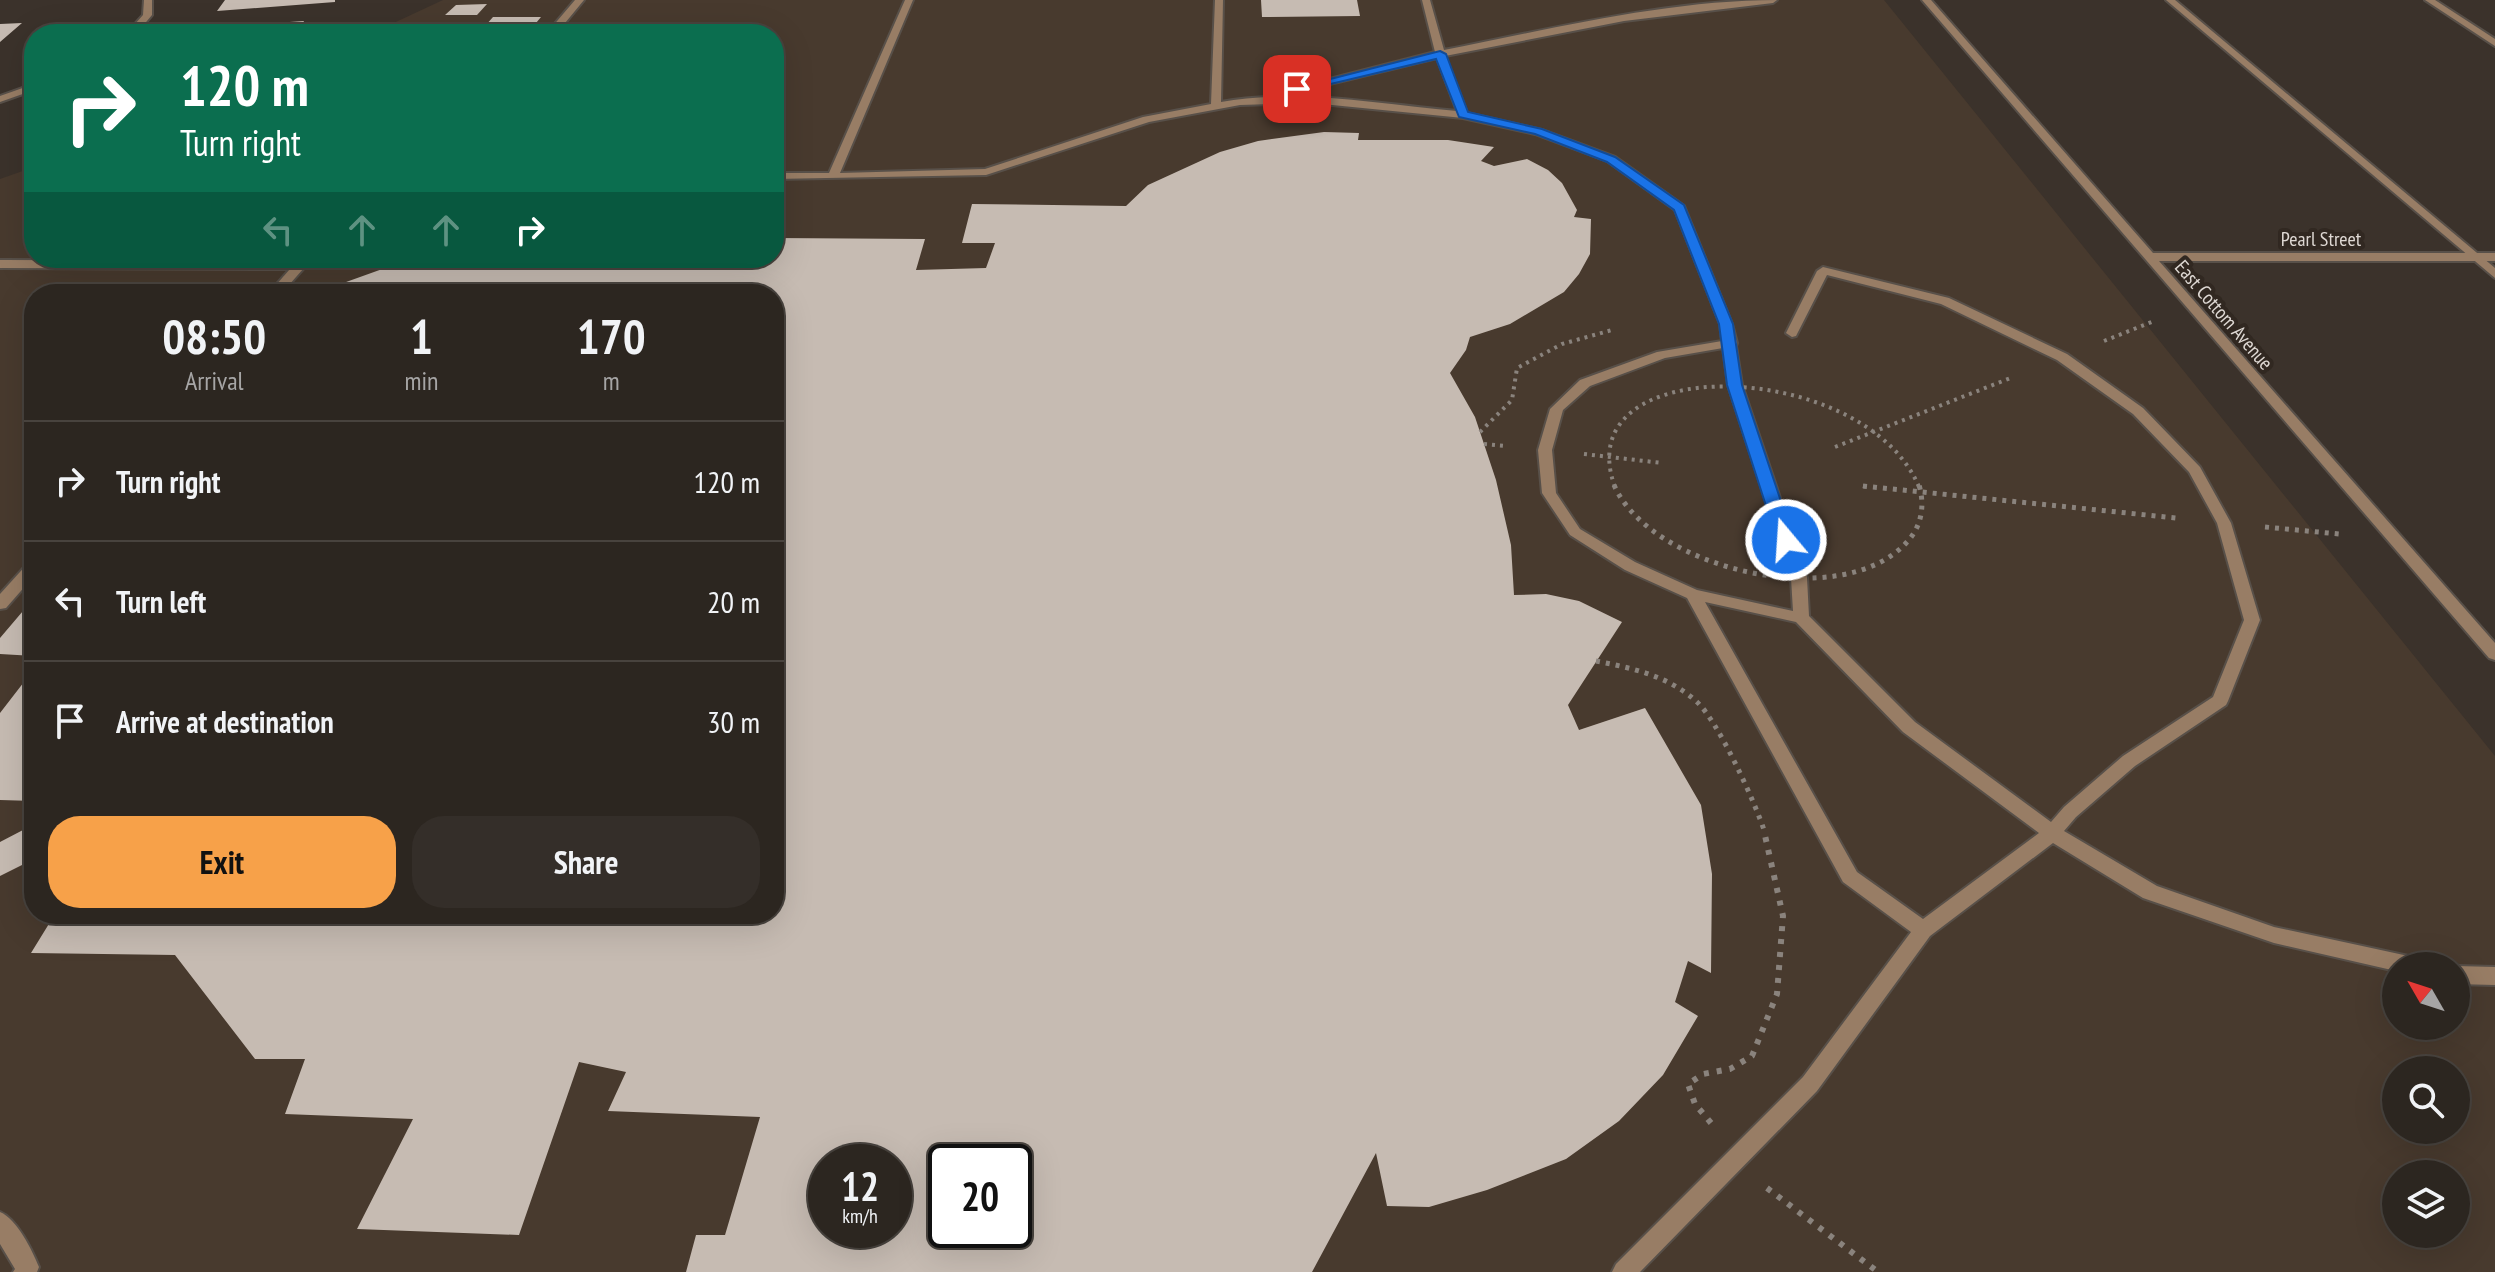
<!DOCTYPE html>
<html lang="en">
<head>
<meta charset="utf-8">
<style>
	:root { --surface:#2c2620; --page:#342e29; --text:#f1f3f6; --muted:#a6a5a5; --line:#48433e; --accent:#f7a149 }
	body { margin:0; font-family:"PT Sans Narrow",sans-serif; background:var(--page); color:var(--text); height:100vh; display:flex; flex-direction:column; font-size:30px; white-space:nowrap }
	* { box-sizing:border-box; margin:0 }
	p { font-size:26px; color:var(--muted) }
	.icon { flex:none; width:44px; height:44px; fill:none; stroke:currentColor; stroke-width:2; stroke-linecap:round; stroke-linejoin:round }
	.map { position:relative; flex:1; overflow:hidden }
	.side { position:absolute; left:24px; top:284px; width:760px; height:640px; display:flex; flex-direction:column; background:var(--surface); border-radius:32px; box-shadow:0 8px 32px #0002,0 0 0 2px var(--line) }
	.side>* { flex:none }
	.banner { position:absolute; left:24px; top:24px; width:760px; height:244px; border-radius:32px; box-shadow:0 8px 32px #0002,0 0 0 2px var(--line); background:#0b6e4f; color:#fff; overflow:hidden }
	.needle { width:52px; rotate:309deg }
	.controls { position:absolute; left:2382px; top:952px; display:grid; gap:16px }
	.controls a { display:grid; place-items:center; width:88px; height:88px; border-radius:50%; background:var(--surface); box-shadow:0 8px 32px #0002,0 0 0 2px var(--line); font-size:40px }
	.speed { position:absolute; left:808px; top:1144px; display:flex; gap:16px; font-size:40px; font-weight:700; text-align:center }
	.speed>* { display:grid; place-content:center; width:104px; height:104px; border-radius:50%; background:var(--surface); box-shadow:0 8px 32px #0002,0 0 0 2px var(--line); line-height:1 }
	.speed small { font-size:20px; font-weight:400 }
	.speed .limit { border:4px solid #111; border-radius:12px; background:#fff; color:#111 }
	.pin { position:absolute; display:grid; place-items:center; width:68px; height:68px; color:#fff; margin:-34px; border-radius:16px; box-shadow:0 4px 12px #0006 }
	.me { position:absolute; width:88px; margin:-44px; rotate:342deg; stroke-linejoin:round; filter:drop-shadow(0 0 6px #0008) }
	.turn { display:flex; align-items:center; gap:28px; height:168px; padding:0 24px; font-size:36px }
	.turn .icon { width:104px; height:104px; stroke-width:2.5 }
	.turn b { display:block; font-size:56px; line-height:68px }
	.lanes { display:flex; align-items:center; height:76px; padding:0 24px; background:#0003; justify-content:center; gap:40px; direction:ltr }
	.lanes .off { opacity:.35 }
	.eta { display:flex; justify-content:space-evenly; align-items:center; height:136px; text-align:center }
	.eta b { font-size:48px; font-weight:700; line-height:56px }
	.cta { display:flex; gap:16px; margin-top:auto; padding:16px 24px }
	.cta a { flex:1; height:92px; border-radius:32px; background:var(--accent); color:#111; font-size:32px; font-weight:700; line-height:92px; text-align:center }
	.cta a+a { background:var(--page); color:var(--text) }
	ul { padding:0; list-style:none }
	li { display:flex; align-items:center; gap:24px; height:120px; padding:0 24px; border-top:2px solid var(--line) }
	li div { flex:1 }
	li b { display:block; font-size:30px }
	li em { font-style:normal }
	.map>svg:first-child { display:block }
</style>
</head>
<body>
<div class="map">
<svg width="2495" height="1272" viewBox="0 0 2495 1272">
	<rect width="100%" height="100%" fill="#3b322b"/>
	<path fill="#483a2e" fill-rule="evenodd" d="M 443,0 L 1884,0 L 2495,756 L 2495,1272 L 0,1272 L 0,179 L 34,167 L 34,258 L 774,258 L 774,34 L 370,34 ZM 34,294 L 774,294 L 774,914 L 34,914 ZM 2396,966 L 2456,966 L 2456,1026 L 2396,1026 ZM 2396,1070 L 2456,1070 L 2456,1130 L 2396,1130 ZM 826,1162 L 894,1162 L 894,1230 L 826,1230 ZM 946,1162 L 1014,1162 L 1014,1230 L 946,1230 ZM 2396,1174 L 2456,1174 L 2456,1234 L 2396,1234 Z"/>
	<path fill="#c6bbb2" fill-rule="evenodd" d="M 225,0 L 335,0 L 335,2 L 217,11 Z
		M 1261,0 L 1357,0 L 1360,16 L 1262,17 Z
		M 487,4 L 477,15 L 445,15 L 456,5 Z
		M 493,17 L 541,17 L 527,34 L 478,34 Z
		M 304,21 L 297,34 L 197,34 L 201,30 L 216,27 Z
		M 22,23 L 0,42 L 0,24 Z
		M 1324,132 L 1359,133 L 1358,140 L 1448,140 L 1494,147 L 1481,161 L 1494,166 L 1527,159 L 1548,170 L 1562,183 L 1577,210 L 1574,217 L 1591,219 L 1590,254 L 1579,274 L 1564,292 L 1510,324 L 1470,337 L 1466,350 L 1450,373 L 1475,417 L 1496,480 L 1511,545 L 1514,595 L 1546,594 L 1579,601 L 1622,622 L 1568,705 L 1579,730 L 1645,708 L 1701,805 L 1712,874 L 1711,973 L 1688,961 L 1675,1002 L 1698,1016 L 1663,1075 L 1619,1121 L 1566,1159 L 1487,1190 L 1429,1207 L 1387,1206 L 1376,1153 L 1312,1272 L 686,1272 L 696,1235 L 725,1235 L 760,1117 L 608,1111 L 626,1072 L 579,1062 L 519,1235 L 357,1229 L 413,1119 L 285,1114 L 305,1059 L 255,1059 L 175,955 L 31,953 L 55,914 L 774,914 L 774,294 L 318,294 L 321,291 L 413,258 L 543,258 L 537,268 L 569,268 L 576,258 L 670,258 L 664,267 L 757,267 L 761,258 L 774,258 L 774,238 L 925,239 L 916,270 L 986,268 L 995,243 L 962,243 L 972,204 L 1126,206 L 1148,185 L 1220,152 L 1258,141 ZM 826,1162 L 894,1162 L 894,1230 L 826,1230 ZM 946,1162 L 1014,1162 L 1014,1230 L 946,1230 Z
		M 34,598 L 34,656 L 0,654 L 0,638 Z
		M 34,669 L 34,801 L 0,800 L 0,713 Z
		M 34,820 L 34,859 L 0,876 L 0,842 L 23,830 Z"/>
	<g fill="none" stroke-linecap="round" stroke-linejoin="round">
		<defs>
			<path id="service" d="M 575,0 L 584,0 L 556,34 L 546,34 Z
				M 905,0 L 913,0 L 840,173 L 985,169 L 1143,117 L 1211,104 L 1215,0 L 1223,0 L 1221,102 C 1298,88 1379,104 1457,111 L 1437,58 L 1276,97 L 1271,94 L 1435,52 L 1422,0 L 1430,0 L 1444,50 C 1551,29 1668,0 1777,0 L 1773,3 L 1624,21 L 1445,56 L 1467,113 L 1542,130 L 1615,157 L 1684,206 L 1732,324 L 1737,343 L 1736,346 L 1742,385 L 1807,578 L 1809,616 L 1915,722 L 2051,822 L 2064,807 L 2123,756 L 2213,697 L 2244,620 L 2217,523 L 2189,472 L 2133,414 L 2057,360 L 1941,304 L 1827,275 L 1796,336 L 1792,337 L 1786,333 L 1817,271 L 1823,267 L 1949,298 L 2067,354 L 2143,408 L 2200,467 L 2231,523 L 2260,620 L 2228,701 L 2226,705 L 2135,766 L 2076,817 L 2064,831 L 2157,886 L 2274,927 L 2413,957 L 2420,960 L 2423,966 L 2396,966 L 2396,971 L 2274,943 L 2143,898 L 2053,843 L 1930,936 L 1817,1091 L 1640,1272 L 1612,1272 L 1616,1264 L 1803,1077 L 1911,932 L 1843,882 L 1687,598 L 1625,570 L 1570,535 L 1542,493 L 1538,450 L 1550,409 L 1580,380 L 1657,352 L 1722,341 L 1720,324 L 1675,210 L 1607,161 L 1535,134 L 1463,118 L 1312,103 L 1240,105 L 1149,122 L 986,175 L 774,179 L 774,173 L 829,173 ZM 1723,348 L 1728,385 L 1791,578 L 1793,611 L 1697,590 L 1635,562 L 1580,529 L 1556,493 L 1552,450 L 1563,410 L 1590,386 L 1665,358 ZM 1705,602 L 1796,622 L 1903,732 L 2039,833 L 1923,919 L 1857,872 Z
				M 2166,0 L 2175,0 L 2495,268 L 2495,278 Z
				M 307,258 L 324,258 L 304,268 L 281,294 L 268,294 L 290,269 L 0,268 L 0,260 L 299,261 Z
				M 34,561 L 34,576 L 6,608 L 0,609 L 0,594 L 29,562 Z
				M 2456,966 L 2495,967 L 2495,985 L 2456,984 Z
				M 0,1212 C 17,1219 32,1250 39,1267 L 37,1272 L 13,1272 L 15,1269 L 0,1244 Z"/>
			<path id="minor" d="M 144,0 L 152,0 L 152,15 L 136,34 L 126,34 L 143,15 Z
				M 1922,0 L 1931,0 L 2153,253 L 2495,253 L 2495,261 L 2159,261 L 2495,643 L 2495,660 L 2489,658 Z
				M 2425,0 L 2435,0 L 2495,39 L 2495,46 Z
				M 34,84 L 34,90 L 0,102 L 0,96 Z"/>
		</defs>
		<use href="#service" stroke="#585049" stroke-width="4"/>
		<use href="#minor" stroke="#585049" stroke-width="4"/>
		<path stroke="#8a837d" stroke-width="4" stroke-dasharray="3 5" stroke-linecap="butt" d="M 2104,341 L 2154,321
			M 1480,432 L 1512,400 L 1517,368 L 1562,344 L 1612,330
			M 1484,444 L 1507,446
			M 1835,447 L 2013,377
			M 1584,454 L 1662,463
			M 1863,486 L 1868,487
			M 1615,487 C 1564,349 1865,357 1919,487"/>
		<path stroke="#8a837d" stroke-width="5" stroke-dasharray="4 6" stroke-linecap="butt" d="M 1614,485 C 1651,570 1842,614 1907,542 C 1922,526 1925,505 1919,485
			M 1863,486 L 2176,518
			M 2265,527 L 2339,534
			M 1596,661 C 1632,668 1669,676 1697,702 C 1718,721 1756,804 1765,833"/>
		<path stroke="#8a837d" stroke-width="6" stroke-dasharray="5 8" stroke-linecap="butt" d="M 1711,1123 L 1695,1104 L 1688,1084 L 1703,1074 L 1730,1069 L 1752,1056 L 1777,994 L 1783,916 L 1764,831
			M 1767,1188 L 1878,1272"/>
		<use href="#service" fill="#987d65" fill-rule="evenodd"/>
		<use href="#minor" fill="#987d65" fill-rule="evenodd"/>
	</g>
	<path fill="#1a73e8" stroke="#114b97" stroke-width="2" d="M 1440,51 L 1446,54 L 1468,112 L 1542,129 L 1615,157 L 1684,205 L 1733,324 L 1742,385 L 1794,540 L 1792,544 L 1786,546 L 1777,540 L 1727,385 L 1719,324 L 1674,210 L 1607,162 L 1535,134 L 1459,117 L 1436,59 L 1297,92 L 1291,89 Z"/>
	<g text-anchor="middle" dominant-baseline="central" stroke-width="8" stroke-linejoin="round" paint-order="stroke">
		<g font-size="20" fill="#ded8d3" stroke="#312821">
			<text x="2321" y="239">Pearl Street</text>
			<text transform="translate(2224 315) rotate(49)">East Cottom Avenue</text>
		</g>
	</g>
</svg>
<div class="controls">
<a><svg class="needle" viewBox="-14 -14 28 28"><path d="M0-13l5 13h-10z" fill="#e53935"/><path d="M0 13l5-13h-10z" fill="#a6a5a5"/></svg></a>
<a><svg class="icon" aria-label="search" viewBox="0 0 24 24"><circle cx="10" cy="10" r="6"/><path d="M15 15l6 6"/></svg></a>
<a><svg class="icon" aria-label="layers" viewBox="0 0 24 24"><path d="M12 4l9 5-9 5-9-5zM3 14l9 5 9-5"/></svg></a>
</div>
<div class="speed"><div>12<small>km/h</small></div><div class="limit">20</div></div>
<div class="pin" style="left:1297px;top:89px;background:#d93025"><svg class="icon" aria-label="arrive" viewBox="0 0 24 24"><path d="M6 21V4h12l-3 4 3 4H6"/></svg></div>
<svg class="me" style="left:1786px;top:540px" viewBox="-20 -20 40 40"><circle r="17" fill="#1a73e8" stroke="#fff" stroke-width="3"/><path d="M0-11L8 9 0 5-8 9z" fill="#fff"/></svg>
<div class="banner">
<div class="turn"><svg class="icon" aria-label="right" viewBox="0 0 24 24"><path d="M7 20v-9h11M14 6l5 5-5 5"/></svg><div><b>120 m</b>Turn right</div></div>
<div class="lanes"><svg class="icon off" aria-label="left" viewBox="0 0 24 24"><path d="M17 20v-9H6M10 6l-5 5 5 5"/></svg><svg class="icon off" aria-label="ahead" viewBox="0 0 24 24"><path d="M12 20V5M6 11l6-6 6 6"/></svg><svg class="icon off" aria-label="ahead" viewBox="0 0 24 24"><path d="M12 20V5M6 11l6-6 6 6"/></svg><svg class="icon" aria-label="right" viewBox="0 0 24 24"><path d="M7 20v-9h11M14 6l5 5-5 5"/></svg></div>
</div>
<section class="side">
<div class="eta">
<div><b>08:50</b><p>Arrival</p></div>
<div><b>1</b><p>min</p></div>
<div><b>170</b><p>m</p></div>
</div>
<ul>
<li><svg class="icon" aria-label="right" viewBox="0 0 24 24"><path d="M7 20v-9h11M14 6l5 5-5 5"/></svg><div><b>Turn right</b></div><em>120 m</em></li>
<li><svg class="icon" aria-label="left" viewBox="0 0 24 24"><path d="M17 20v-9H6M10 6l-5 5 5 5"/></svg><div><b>Turn left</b></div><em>20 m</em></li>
<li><svg class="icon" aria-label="arrive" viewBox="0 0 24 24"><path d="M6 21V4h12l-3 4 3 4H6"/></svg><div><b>Arrive at destination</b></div><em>30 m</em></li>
</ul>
<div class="cta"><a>Exit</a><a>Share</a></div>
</section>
</div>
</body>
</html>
